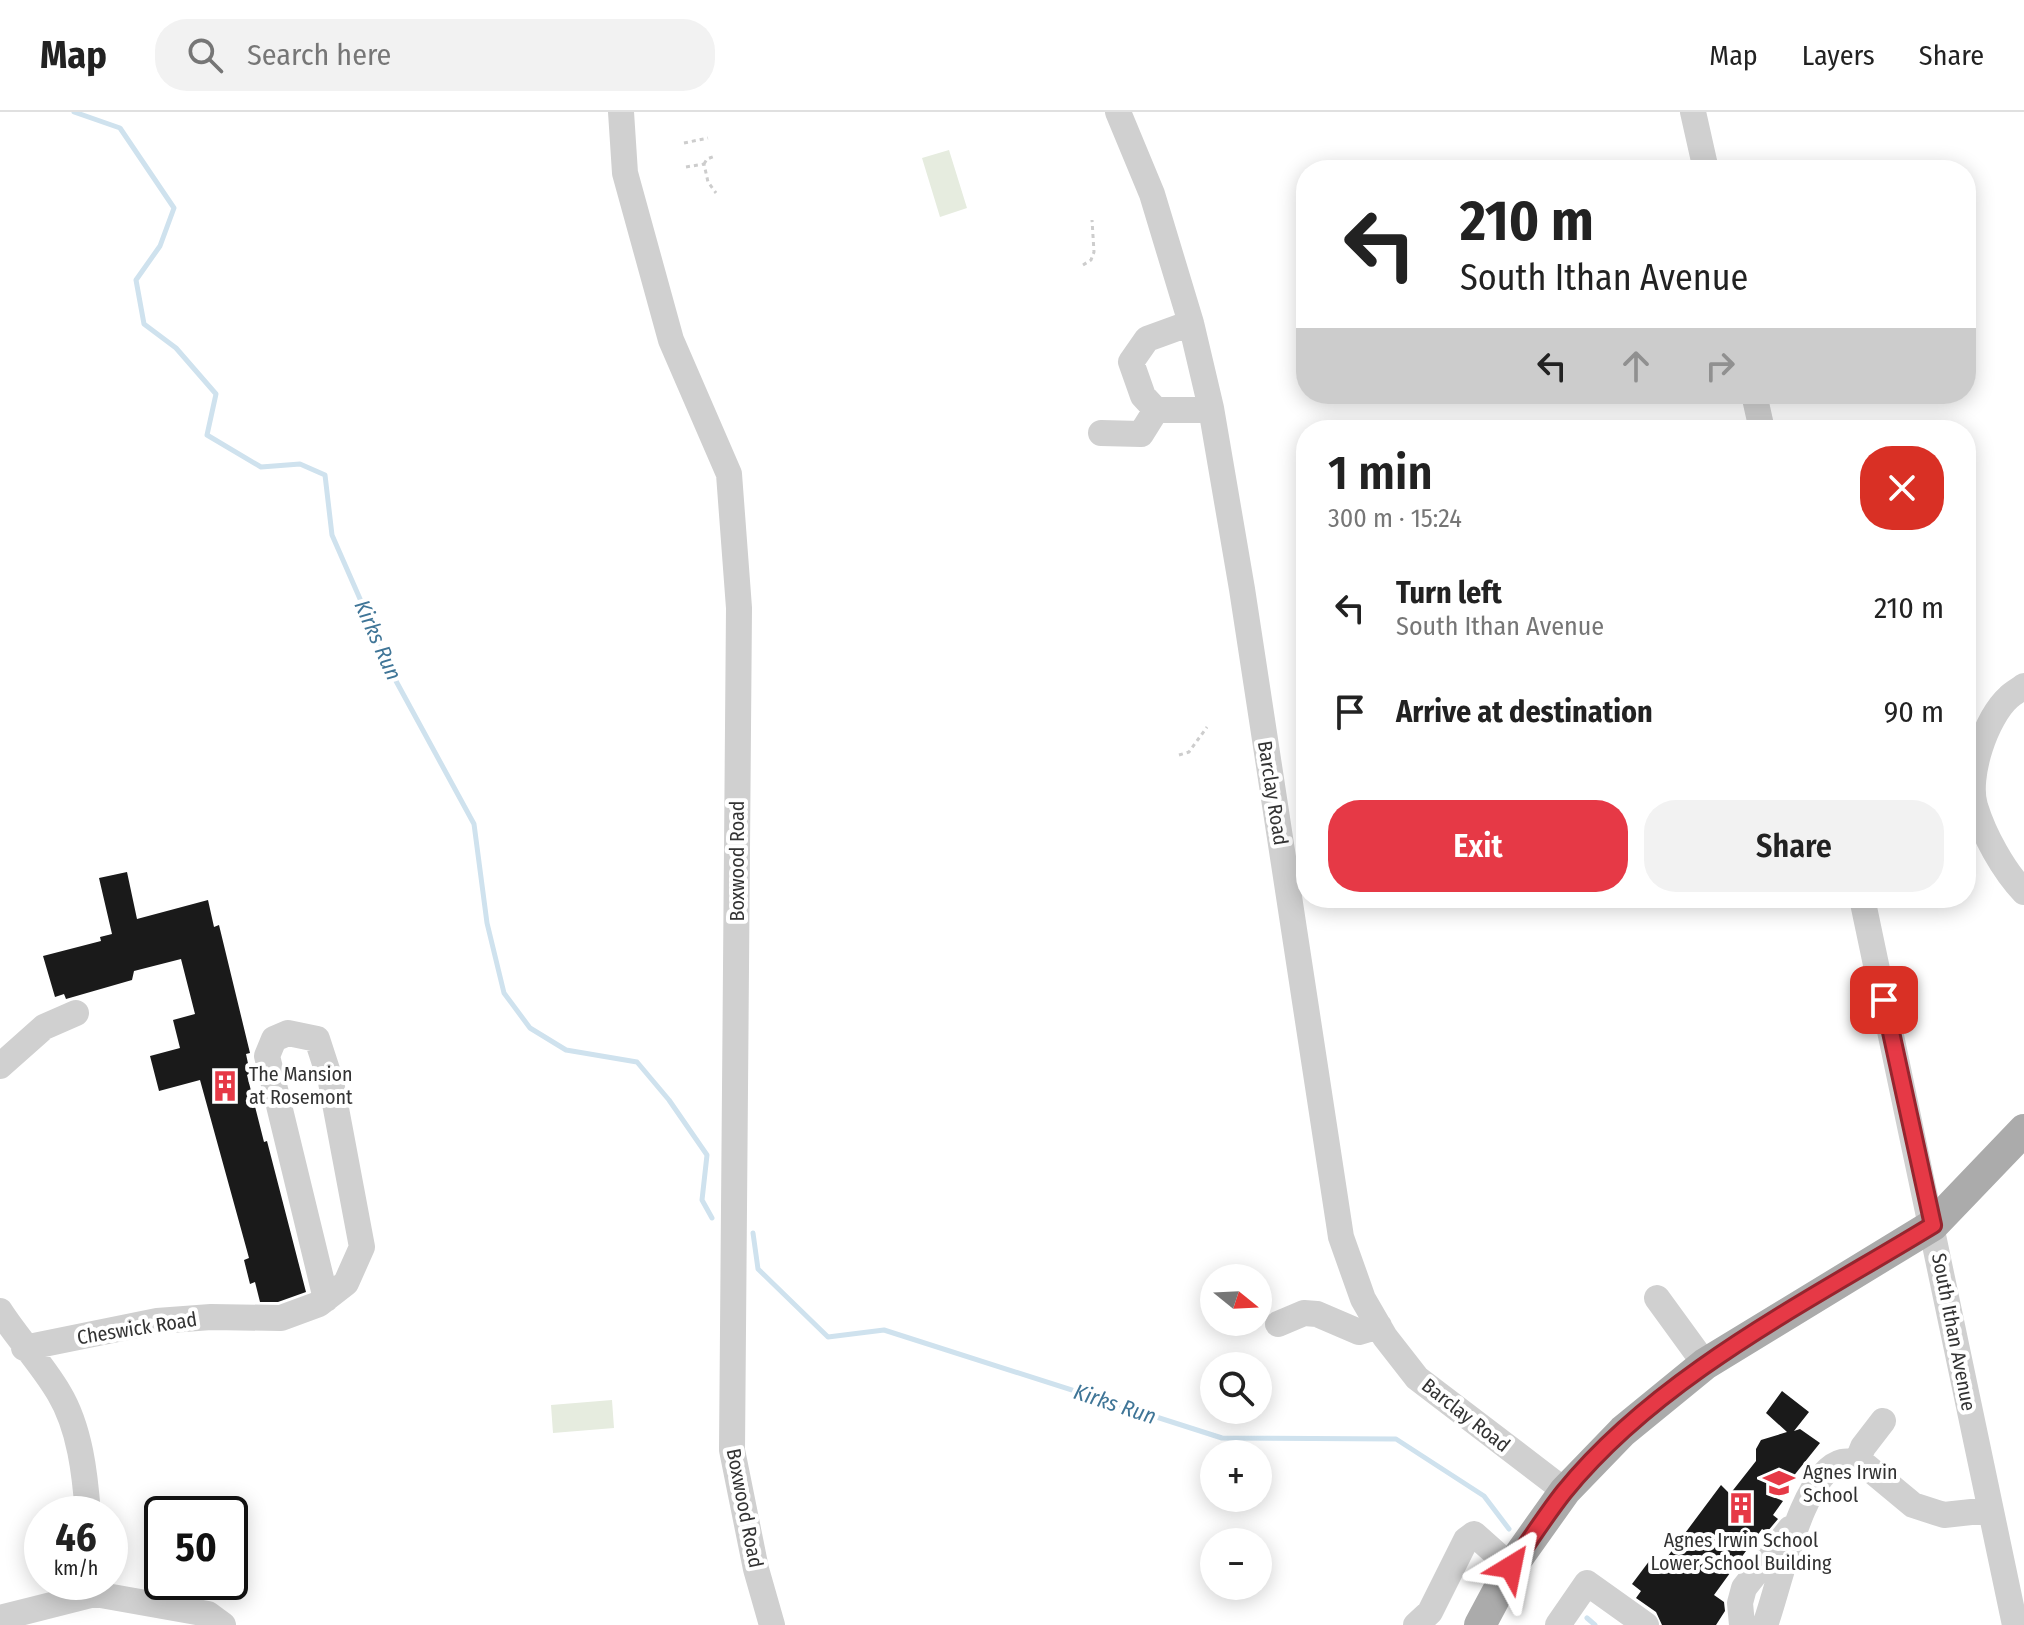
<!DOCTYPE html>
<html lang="en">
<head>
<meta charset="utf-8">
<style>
	:root { --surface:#fff; --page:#f2f2f2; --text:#222; --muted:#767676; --line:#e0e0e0; --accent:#e63946 }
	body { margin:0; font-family:"Fira Sans Condensed",sans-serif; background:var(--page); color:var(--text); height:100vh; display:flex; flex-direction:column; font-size:30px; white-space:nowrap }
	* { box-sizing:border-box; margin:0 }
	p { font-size:26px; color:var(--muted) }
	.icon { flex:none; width:44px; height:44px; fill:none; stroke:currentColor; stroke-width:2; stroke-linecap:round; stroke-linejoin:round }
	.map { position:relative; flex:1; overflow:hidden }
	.details { position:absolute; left:1296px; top:308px; width:680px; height:488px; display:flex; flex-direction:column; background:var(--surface); border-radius:32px; box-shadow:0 4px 20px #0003 }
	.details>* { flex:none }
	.banner { position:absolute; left:1296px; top:48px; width:680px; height:244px; border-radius:32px; box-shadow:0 4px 20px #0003; background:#fff; color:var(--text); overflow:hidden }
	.needle { width:52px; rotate:108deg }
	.controls { position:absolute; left:1200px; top:1152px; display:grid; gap:16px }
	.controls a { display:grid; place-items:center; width:72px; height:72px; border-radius:50%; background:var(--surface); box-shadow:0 4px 20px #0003; font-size:40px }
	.speed { position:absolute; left:24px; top:1384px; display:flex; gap:16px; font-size:40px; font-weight:700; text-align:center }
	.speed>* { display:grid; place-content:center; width:104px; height:104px; border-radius:50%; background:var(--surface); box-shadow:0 4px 20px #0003; line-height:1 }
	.speed small { font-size:20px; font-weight:400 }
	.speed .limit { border:4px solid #111; border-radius:12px; background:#fff; color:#111 }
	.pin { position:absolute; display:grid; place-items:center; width:68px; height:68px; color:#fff; margin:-34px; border-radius:16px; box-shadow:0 4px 12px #0006 }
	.me { position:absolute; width:88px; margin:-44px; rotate:35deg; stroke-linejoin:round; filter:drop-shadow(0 0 6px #0008) }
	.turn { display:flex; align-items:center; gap:28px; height:168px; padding:0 32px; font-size:36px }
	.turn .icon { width:104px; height:104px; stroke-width:2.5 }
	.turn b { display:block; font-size:56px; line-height:68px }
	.lanes { display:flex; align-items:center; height:76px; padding:0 32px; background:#0003; justify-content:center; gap:40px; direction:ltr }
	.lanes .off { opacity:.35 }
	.round { display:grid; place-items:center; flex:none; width:84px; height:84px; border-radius:32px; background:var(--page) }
	.summary { display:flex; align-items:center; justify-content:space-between; height:136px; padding:0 32px }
	h1 { font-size:48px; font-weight:600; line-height:60px }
	.cta { display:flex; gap:16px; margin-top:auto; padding:16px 32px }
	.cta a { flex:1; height:92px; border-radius:32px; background:var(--accent); color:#fff; font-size:32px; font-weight:600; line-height:92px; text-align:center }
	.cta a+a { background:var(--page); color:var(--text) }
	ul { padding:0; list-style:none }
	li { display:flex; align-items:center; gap:24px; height:104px; padding:0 32px }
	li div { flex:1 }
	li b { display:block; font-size:30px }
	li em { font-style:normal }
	header { display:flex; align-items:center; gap:48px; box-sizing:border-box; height:112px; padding:0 40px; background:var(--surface); border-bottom:2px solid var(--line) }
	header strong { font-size:38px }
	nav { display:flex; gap:44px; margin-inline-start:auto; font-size:28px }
	.search { width:560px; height:72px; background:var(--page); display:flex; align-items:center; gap:20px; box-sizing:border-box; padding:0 28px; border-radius:32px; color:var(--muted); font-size:30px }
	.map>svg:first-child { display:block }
</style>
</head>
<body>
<header>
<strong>Map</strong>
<div class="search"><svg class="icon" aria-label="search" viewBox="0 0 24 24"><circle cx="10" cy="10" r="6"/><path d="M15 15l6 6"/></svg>Search here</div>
<nav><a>Map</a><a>Layers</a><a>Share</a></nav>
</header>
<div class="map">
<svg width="2024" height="1513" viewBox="0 0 2024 1513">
	<rect width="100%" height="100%" fill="#fff"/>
	<path fill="#e6ecdf" d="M 949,38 L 967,96 L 940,105 L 922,46 Z
		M 612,1288 L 614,1316 L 553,1321 L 551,1293 Z"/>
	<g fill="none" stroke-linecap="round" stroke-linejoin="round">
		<path stroke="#cfe2ee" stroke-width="5" d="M 74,0 L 120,16 L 174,96 L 160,134 L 136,168 L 144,212 L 176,236 L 216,282 L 207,323 L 261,355 L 300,352 L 325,363 L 332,423 L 396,569 L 474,712 L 487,811 L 504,881 L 530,916 L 566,938 L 637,950 L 669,988 L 707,1043 L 702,1088 L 712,1106
			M 753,1121 L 758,1157 L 828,1225 L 884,1218 L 1222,1326 L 1396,1327 L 1484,1384 L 1509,1417
			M 1587,1506 L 1595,1513"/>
	</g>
	<path fill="#1a1a1a" d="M 127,760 L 137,807 L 208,788 L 214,815 L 219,813 L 250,941 L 246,942 L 250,961 L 247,963 L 264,1030 L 267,1029 L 306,1180 L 278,1190 L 260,1190 L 255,1170 L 250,1172 L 244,1148 L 249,1146 L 200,968 L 159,979 L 150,944 L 180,936 L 173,908 L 195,902 L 181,847 L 134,859 L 132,868 L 66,887 L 64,882 L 55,885 L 43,844 L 101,829 L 100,825 L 112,822 L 99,766 Z
		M 1782,1279 L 1809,1300 L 1794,1319 L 1800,1317 L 1820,1331 L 1776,1386 L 1783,1389 L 1773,1403 L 1778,1407 L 1767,1420 L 1762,1417 L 1714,1483 L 1724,1490 L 1725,1499 L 1716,1513 L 1662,1513 L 1656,1500 L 1636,1486 L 1641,1479 L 1632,1472 L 1650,1448 L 1659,1456 L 1721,1373 L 1730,1382 L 1756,1349 L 1756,1337 L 1761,1328 L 1787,1320 L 1766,1301 Z"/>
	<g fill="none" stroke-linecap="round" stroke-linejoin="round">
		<path stroke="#cdcdcd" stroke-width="3" stroke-dasharray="4 4" stroke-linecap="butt" d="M 684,31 L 708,26
			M 704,52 L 707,47 L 715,44
			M 686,55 L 704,52 L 708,70 L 716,81
			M 1083,153 L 1091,148 L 1094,140 L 1092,108
			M 1179,643 L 1189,640 L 1207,615"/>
		<path stroke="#d0d0d0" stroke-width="26" d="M 621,0 L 625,61 L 671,228 L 729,362 L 739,496 L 732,1338 L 756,1457 L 772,1513
			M 1118,0 L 1152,82 L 1191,211 L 1211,296 L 1242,477 L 1341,1125 L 1363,1187 L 1385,1225 L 1417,1266 L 1565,1379
			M 1693,0 L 1706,58
			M 1191,211 L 1147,227 L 1131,250 L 1143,284 L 1156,298 L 1199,298 L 1211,296
			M 1754,282 L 1762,318
			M 1101,321 L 1141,322 L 1156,298
			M 2024,574 C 2019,578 2013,581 2009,585 C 1986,605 1966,665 1975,694 C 1984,723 2003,758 2024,780
			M 1862,786 L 2015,1513
			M 0,954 L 44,915 L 76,901
			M 1657,1186 L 1705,1252
			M 0,1199 C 18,1227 42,1252 59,1281 C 80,1316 85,1362 88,1402
			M 1278,1212 L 1304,1201 L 1317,1202 L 1359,1220 L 1379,1214
			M 24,1236 L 157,1209 L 211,1205 L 281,1206 L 319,1192 L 346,1171 L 362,1135 L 331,970 L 317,927 L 288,921 L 274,927 L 267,944 L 326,1187
			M 1857,1350 L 1863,1335 L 1883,1309
			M 0,1506 L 95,1482 L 208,1502 L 223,1513
			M 1416,1513 L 1430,1500 L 1466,1428 L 1474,1422 L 1511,1455
			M 1558,1513 L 1587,1471 L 1646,1513
			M 1742,1513 L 1740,1491 L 1744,1476 L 1790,1417
			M 1765,1513 C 1779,1476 1802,1359 1842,1350 C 1851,1348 1859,1351 1866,1354 L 1913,1393 L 1944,1403 L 1990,1398"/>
		<path stroke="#ababab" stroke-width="32" d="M 1480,1513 L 1511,1455 L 1565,1379 L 1623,1319 L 1705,1252 L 1933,1113 L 2024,1018"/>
	</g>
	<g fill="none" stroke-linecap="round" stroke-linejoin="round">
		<defs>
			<path id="route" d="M 1511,1455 C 1529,1430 1545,1404 1564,1380 C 1658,1264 1807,1190 1933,1113 L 1884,888"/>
		</defs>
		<use href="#route" stroke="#96252e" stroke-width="20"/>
		<use href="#route" stroke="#e63946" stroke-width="14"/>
	</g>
	<defs>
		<symbol id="building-bare" viewBox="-9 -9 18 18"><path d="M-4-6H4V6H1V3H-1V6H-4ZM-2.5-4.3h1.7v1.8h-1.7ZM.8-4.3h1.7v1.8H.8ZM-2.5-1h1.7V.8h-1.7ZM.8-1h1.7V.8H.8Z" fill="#e63946" stroke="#fff" stroke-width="2.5" paint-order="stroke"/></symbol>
		<symbol id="school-bare" viewBox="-9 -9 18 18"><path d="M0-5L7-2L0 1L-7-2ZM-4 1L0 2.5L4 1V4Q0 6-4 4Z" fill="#e63946" stroke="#fff" stroke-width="2.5" paint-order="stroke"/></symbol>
	</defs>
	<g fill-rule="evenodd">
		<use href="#building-bare" x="203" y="952" width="44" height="44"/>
		<use href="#school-bare" x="1757" y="1349" width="44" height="44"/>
		<use href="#building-bare" x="1719" y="1374" width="44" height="44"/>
	</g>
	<g text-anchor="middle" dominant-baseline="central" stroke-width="8" stroke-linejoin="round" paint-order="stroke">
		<g font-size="20" fill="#333" stroke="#fff">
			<text transform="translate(1273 681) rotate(81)">Barclay Road</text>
			<text transform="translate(737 749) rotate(-90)">Boxwood Road</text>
			<text transform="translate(137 1216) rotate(-9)">Cheswick Road</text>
			<text transform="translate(1954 1220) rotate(79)">South Ithan Avenue</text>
			<text transform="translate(1466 1303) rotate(38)">Barclay Road</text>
			<text transform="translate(745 1396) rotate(79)">Boxwood Road</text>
		</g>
		<g font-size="20" fill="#333" stroke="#fff" text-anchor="start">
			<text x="249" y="962">The Mansion<tspan x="249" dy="23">at Rosemont</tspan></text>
			<text x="1803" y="1360">Agnes Irwin<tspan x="1803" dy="23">School</tspan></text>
			<text x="1741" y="1428" text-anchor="middle">Agnes Irwin School<tspan x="1741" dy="23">Lower School Building</tspan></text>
		</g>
		<g font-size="22" font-style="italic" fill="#3f7597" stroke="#fff">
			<text transform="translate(378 528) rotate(66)">Kirks Run</text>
			<text transform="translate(1115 1292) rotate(18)">Kirks Run</text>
		</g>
	</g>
</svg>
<div class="controls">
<a><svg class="needle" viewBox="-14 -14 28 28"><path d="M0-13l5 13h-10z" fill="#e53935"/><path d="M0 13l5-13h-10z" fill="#767676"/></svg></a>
<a><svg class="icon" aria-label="search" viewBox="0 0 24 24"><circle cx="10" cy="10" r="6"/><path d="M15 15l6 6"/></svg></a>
<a>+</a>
<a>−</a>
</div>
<div class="speed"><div>46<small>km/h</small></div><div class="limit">50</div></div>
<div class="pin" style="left:1884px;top:888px;background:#d93025"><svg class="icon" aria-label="arrive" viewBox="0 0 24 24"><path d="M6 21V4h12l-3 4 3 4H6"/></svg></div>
<svg class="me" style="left:1511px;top:1455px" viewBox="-20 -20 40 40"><path d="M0-17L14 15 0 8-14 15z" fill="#e63946" stroke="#fff" stroke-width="4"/></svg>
<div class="banner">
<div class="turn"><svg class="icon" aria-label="left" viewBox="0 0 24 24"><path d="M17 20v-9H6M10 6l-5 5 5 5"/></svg><div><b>210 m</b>South Ithan Avenue</div></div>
<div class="lanes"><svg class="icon" aria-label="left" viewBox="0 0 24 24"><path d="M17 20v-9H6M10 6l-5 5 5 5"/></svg><svg class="icon off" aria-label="ahead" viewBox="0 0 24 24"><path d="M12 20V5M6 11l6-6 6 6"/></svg><svg class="icon off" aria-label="right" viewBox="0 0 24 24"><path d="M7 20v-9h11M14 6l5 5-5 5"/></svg></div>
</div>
<section class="details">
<div class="summary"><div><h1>1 min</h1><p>300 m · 15:24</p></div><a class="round" style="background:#d93025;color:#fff"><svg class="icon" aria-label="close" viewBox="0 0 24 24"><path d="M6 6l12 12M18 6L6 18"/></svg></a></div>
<ul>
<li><svg class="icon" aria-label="left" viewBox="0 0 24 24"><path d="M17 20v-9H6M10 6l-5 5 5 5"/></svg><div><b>Turn left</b><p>South Ithan Avenue</p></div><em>210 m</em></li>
<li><svg class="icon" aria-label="arrive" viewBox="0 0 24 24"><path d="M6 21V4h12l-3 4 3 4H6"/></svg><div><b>Arrive at destination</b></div><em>90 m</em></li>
</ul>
<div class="cta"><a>Exit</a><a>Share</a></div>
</section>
</div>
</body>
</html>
